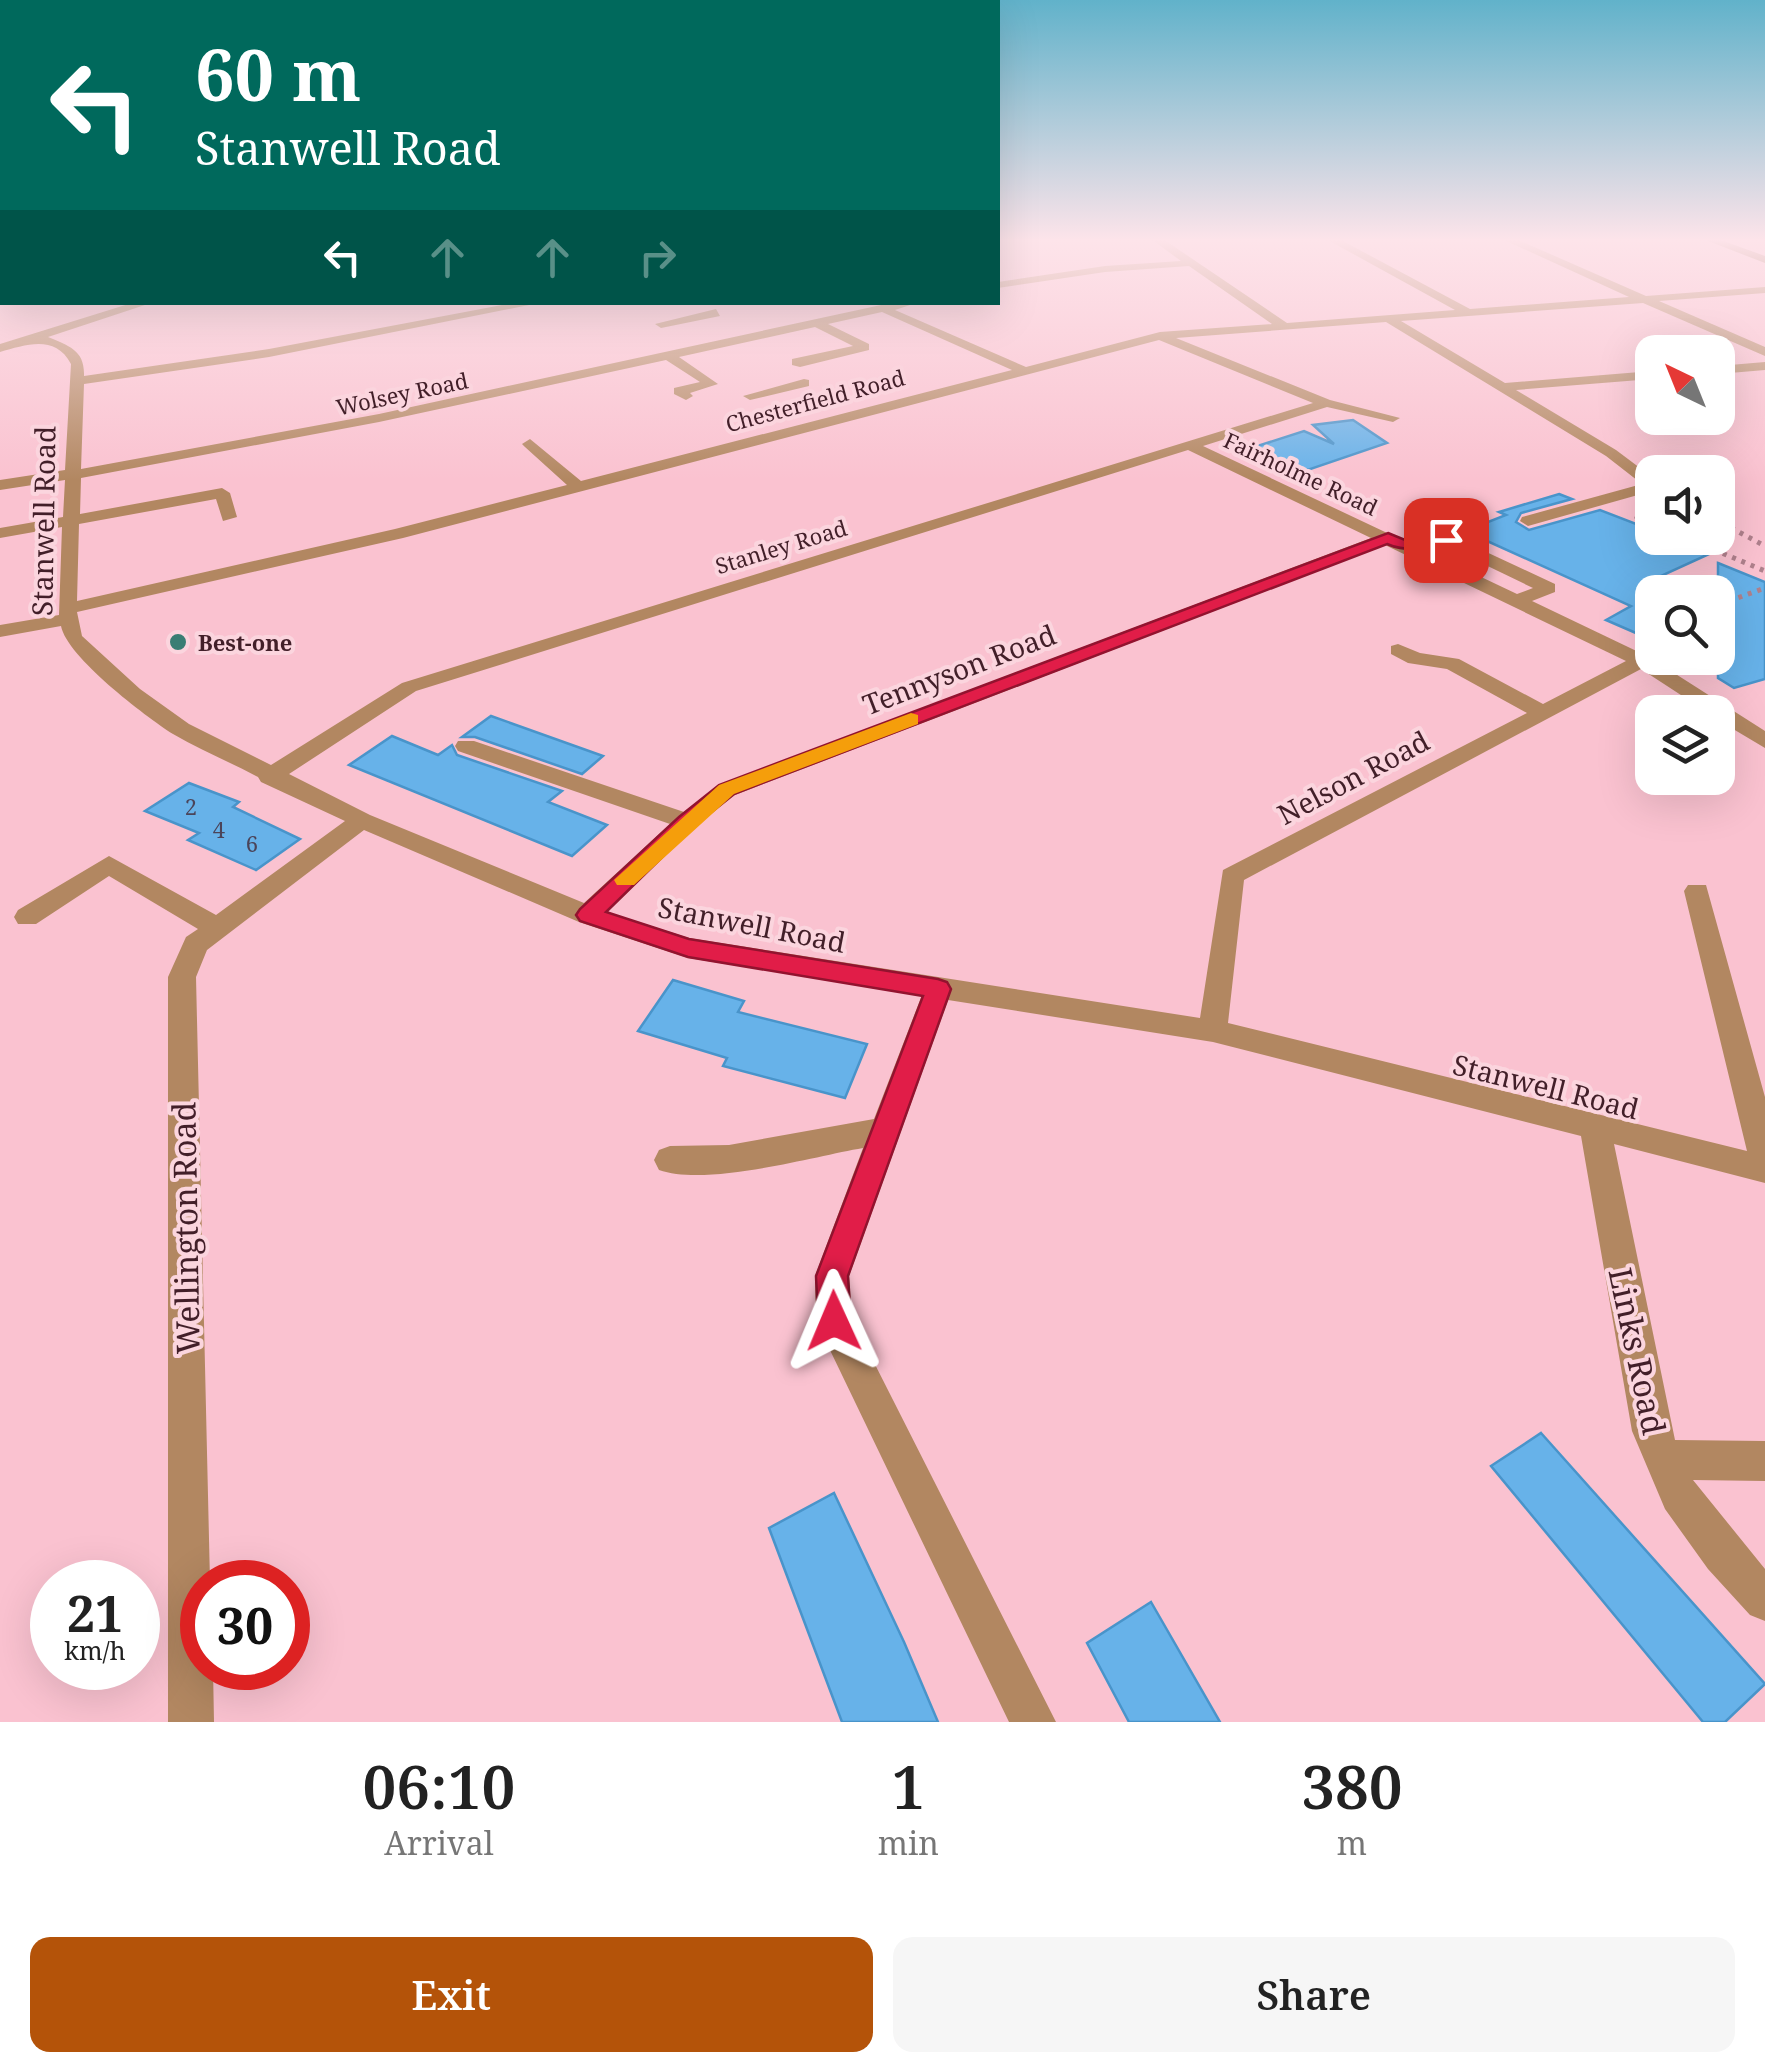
<!DOCTYPE html>
<html lang="en">
<head>
<meta charset="utf-8">
<style>
	:root { --surface:#fff; --page:#f6f6f6; --text:#222; --muted:#767676; --accent:#b45309 }
	body { margin:0; font-family:"Noto Serif",serif; background:var(--page); color:var(--text); height:100vh; display:flex; flex-direction:column; font-size:38px; white-space:nowrap }
	* { box-sizing:border-box; margin:0 }
	p { font-size:32px; color:var(--muted) }
	.icon { flex:none; width:55px; height:55px; fill:none; stroke:currentColor; stroke-width:2; stroke-linecap:round; stroke-linejoin:round }
	.map { position:relative; height:1722px; overflow:hidden }
	.panel { display:flex; flex-direction:column; background:var(--surface); flex:1 }
	.panel>* { flex:none }
	.top-card { position:absolute; left:0px; top:0px; width:1000px; height:305px; box-shadow:0 10px 40px #0002; background:#00695c; color:#fff; overflow:hidden }
	.needle { width:65px; rotate:317deg }
	.buttons { position:absolute; left:1635px; top:335px; display:grid; gap:20px }
	.buttons a { display:grid; place-items:center; width:100px; height:100px; border-radius:20px; background:var(--surface); box-shadow:0 10px 40px #0002; font-size:50px }
	.speed { position:absolute; left:30px; top:1560px; display:flex; gap:20px; font-size:50px; font-weight:700; text-align:center }
	.speed>* { display:grid; place-content:center; width:130px; height:130px; border-radius:50%; background:var(--surface); box-shadow:0 10px 40px #0002; line-height:1 }
	.speed small { font-size:25px; font-weight:400 }
	.speed .limit { border:15px solid #d22; background:#fff; color:#111 }
	.pin { position:absolute; display:grid; place-items:center; width:85px; height:85px; color:#fff; margin:-42px; border-radius:20px; box-shadow:0 5px 15px #0006 }
	.me { position:absolute; width:110px; margin:-55px; rotate:359deg; stroke-linejoin:round; filter:drop-shadow(0 0 8px #0008) }
	.turn { display:flex; align-items:center; gap:35px; height:210px; padding:0 30px; font-size:45px }
	.turn .icon { width:130px; height:130px; stroke-width:2.5 }
	.turn b { display:block; font-size:70px; line-height:85px }
	.lanes { display:flex; align-items:center; height:95px; padding:0 30px; background:#0003; justify-content:center; gap:50px; direction:ltr }
	.lanes .off { opacity:.35 }
	.eta { display:flex; justify-content:space-evenly; align-items:center; height:170px; text-align:center }
	.eta b { font-size:60px; font-weight:600; line-height:70px }
	.button { display:flex; gap:20px; margin-top:auto; padding:20px 30px }
	.button a { flex:1; height:115px; border-radius:20px; background:var(--accent); color:#fff; font-size:40px; font-weight:600; line-height:115px; text-align:center }
	.button a+a { background:var(--page); color:var(--text) }
	.map>svg:first-child { display:block }
</style>
</head>
<body>
<div class="map">
<svg width="1765" height="1722" viewBox="0 0 1765 1722">
	<rect width="100%" height="100%" fill="#fac2d0"/>
	<path fill="#67b2e9" stroke="#4994ca" stroke-width="2.5" d="M 1353,420 L 1387,443 L 1290,476 L 1239,452 L 1304,431 L 1334,444 L 1313,425 Z
		M 1559,494 L 1572,499 L 1521,513 L 1516,522 L 1529,530 L 1600,510 L 1652,530 L 1652,538 L 1707,555 L 1652,580 L 1652,640 L 1606,620 L 1631,606 L 1465,531 L 1506,515 L 1499,512 Z
		M 1718,563 L 1765,582 L 1765,679 L 1734,688 L 1718,678 Z
		M 491,716 L 603,756 L 582,774 L 475,737 L 462,737 Z
		M 392,736 L 438,755 L 452,745 L 457,755 L 562,791 L 548,802 L 607,825 L 572,856 L 349,765 Z
		M 189,783 L 239,802 L 233,807 L 300,839 L 256,870 L 188,840 L 199,833 L 145,811 Z
		M 673,980 L 744,1001 L 738,1012 L 867,1044 L 845,1098 L 723,1066 L 727,1058 L 638,1031 Z
		M 1541,1433 L 1765,1684 L 1725,1722 L 1703,1722 L 1491,1466 Z
		M 834,1493 L 904,1642 L 938,1722 L 842,1722 L 769,1528 Z
		M 1151,1602 L 1220,1722 L 1129,1722 L 1087,1643 Z"/>
	<g fill="none" stroke-linecap="round" stroke-linejoin="round">
		<path stroke="#d5a1af" stroke-width="15" stroke-dasharray="15 8" stroke-linecap="butt" d="M 803,396 L 820,406"/>
		<path stroke="#af808c" stroke-width="5" stroke-dasharray="4 6" stroke-linecap="butt" d="M 1635,516 L 1652,523
			M 1722,523 L 1765,546
			M 1686,538 L 1765,571
			M 1729,601 L 1765,588"/>
		<path fill="#b28761" fill-rule="evenodd" d="M 1151,239 L 1163,239 L 1287,323 L 1455,310 L 1326,239 L 1339,239 L 1470,309 L 1629,297 L 1502,239 L 1516,239 L 1646,296 L 1765,287 L 1765,293 L 1659,301 L 1765,347 L 1765,356 L 1643,303 L 1401,321 L 1505,383 L 1652,371 L 1652,379 L 1516,390 L 1616,450 L 1652,477 L 1652,491 L 1528,526 L 1520,521 L 1522,517 L 1642,484 L 1606,456 L 1386,322 L 1176,338 L 1330,400 L 1400,418 L 1393,422 L 1327,407 L 1203,446 L 1402,540 L 1452,536 L 1555,584 L 1555,592 L 1532,601 L 1649,657 L 1765,731 L 1765,748 L 1718,720 L 1718,712 L 1707,712 L 1641,669 L 1244,880 L 1228,1023 L 1747,1151 L 1684,891 L 1688,885 L 1706,885 L 1765,1097 L 1765,1183 L 1614,1144 L 1675,1440 L 1765,1441 L 1765,1481 L 1693,1480 L 1765,1569 L 1765,1621 L 1750,1615 L 1708,1569 L 1665,1509 L 1632,1431 L 1581,1136 L 1213,1042 L 948,1000 L 849,1276 L 852,1319 L 1056,1722 L 1009,1722 L 816,1321 L 815,1276 L 863,1148 C 811,1157 707,1187 659,1170 L 654,1160 L 659,1150 L 670,1146 L 729,1145 L 874,1119 L 922,995 L 688,958 L 579,922 L 364,830 L 207,950 L 196,977 L 210,1582 L 202,1582 L 202,1668 L 213,1668 L 214,1722 L 168,1722 L 168,977 L 186,937 L 198,929 L 109,876 L 36,924 L 18,924 L 14,917 L 18,910 L 109,856 L 216,915 L 345,821 L 261,782 L 258,777 C 230,762 200,750 173,734 C 145,716 67,657 61,626 L 0,637 L 0,625 L 59,615 L 62,527 L 0,538 L 0,528 L 63,517 L 65,480 L 0,490 L 0,480 L 65,470 L 71,364 C 55,334 26,345 0,352 L 0,344 L 135,302 L 154,302 L 48,337 C 69,346 85,350 84,376 L 269,349 L 518,302 L 544,302 L 269,357 L 84,384 L 81,469 L 379,414 L 895,302 L 919,302 L 895,310 L 1026,367 L 1160,332 L 1272,324 L 1189,266 L 1105,272 L 998,288 L 998,282 L 1105,266 L 1181,261 ZM 882,312 L 1012,370 L 581,481 L 530,439 L 522,444 L 525,447 L 567,485 L 395,529 L 77,601 L 79,524 L 216,499 L 223,521 L 237,517 L 230,493 L 222,488 L 80,514 L 81,478 L 379,422 L 666,360 L 700,382 L 674,388 L 674,394 L 686,400 L 693,396 L 690,393 L 718,384 L 679,357 L 815,327 L 853,346 L 792,359 L 792,365 L 800,367 L 869,350 L 869,344 L 828,324 ZM 1159,340 L 1313,403 L 402,683 L 271,765 L 189,724 L 140,689 L 82,636 L 77,612 L 403,538 ZM 1188,450 L 1371,538 L 719,785 L 684,812 L 474,741 L 458,741 L 455,746 L 458,751 L 670,824 L 584,903 L 370,815 L 289,774 L 416,691 ZM 1385,545 L 1626,661 L 1543,704 L 1459,659 L 1420,653 L 1398,644 L 1391,646 L 1391,654 L 1408,663 L 1447,669 L 1527,713 L 1223,870 L 1200,1018 L 689,938 L 607,912 L 696,826 L 735,795 ZM 1444,545 L 1533,588 L 1517,594 L 1420,548 Z
			M 0,283 L 2,283 L 2,289 L 0,289 Z
			M 716,309 L 720,316 L 661,328 L 655,324 Z
			M 1765,362 L 1765,370 L 1718,374 L 1718,366 Z
			M 804,379 L 809,380 L 809,386 L 750,400 L 743,396 Z"/>
		<path fill="#7c4e22" fill-rule="evenodd" d="M 1703,239 L 1718,239 L 1765,256 L 1765,263 Z"/>
	</g>
	<linearGradient id="sky" x2="0" y2="1"><stop stop-color="#61b2ca"/><stop offset="0.5" stop-color="#fde4ea"/><stop offset="1" stop-color="#fde4ea" stop-opacity="0"/></linearGradient>
	<rect width="1765" height="480" fill="url(#sky)"/>
	<path fill="#e11d48" stroke="#92132f" stroke-width="2.5" d="M 1388,533 L 1405,540 L 1446,535 L 1454,540 C 1437,551 1405,552 1387,544 L 734,794 L 694,826 L 606,912 L 689,939 L 938,979 L 947,982 L 951,989 L 848,1276 L 851,1321 L 846,1332 L 834,1337 L 823,1332 L 818,1321 L 816,1276 L 923,996 L 688,957 L 580,921 L 576,915 L 580,909 L 679,817 L 719,785 Z"/>
	<path fill="#f59e0b" d="M 911,713 L 918,715 L 918,724 L 734,794 L 634,885 L 617,885 L 614,880 L 719,785 Z"/>
	<circle fill="#397e74" stroke="#fbd5de" stroke-width="4" cx="178" cy="642" r="10"/>
	<g text-anchor="middle" dominant-baseline="central" stroke-width="8" stroke-linejoin="round" paint-order="stroke">
		<g font-size="22" fill="#421f29" stroke="#fbd5de">
			<text transform="translate(402 393) rotate(-12)">Wolsey Road</text>
			<text transform="translate(815 400) rotate(-15)">Chesterfield Road</text>
			<text transform="translate(1301 473) rotate(25)">Fairholme Road</text>
			<text transform="translate(781 546) rotate(-17)">Stanley Road</text>
		</g>
		<g font-size="22" font-weight="bold" fill="#421f29" stroke="#fbd5de" text-anchor="start">
			<text x="198" y="642">Best-one</text>
		</g>
		<g font-size="22" fill="#4b4459">
			<text x="191" y="806">2</text>
			<text x="219" y="829">4</text>
			<text x="252" y="843">6</text>
		</g>
		<g font-size="28" fill="#421f29" stroke="#fbd5de">
			<text transform="translate(43 521) rotate(-89)">Stanwell Road</text>
			<text transform="translate(959 669) rotate(-21)">Tennyson Road</text>
			<text transform="translate(1353 777) rotate(-28)">Nelson Road</text>
			<text transform="translate(752 924) rotate(11)">Stanwell Road</text>
			<text transform="translate(1546 1086) rotate(14)">Stanwell Road</text>
		</g>
		<g font-size="32" fill="#421f29" stroke="#fbd5de">
			<text transform="translate(185 1228) rotate(-91)">Wellington Road</text>
			<text transform="translate(1638 1351) rotate(78)">Links Road</text>
		</g>
	</g>
</svg>
<div class="buttons">
<a><svg class="needle" viewBox="-14 -14 28 28"><path d="M0-13l5 13h-10z" fill="#e53935"/><path d="M0 13l5-13h-10z" fill="#767676"/></svg></a>
<a><svg class="icon" aria-label="sound" viewBox="0 0 24 24"><path d="M4 9h4l5-4v14l-5-4H4zM17 9q2 3 0 6"/></svg></a>
<a><svg class="icon" aria-label="search" viewBox="0 0 24 24"><circle cx="10" cy="10" r="6"/><path d="M15 15l6 6"/></svg></a>
<a><svg class="icon" aria-label="layers" viewBox="0 0 24 24"><path d="M12 4l9 5-9 5-9-5zM3 14l9 5 9-5"/></svg></a>
</div>
<div class="speed"><div>21<small>km/h</small></div><div class="limit">30</div></div>
<div class="pin" style="left:1446px;top:540px;background:#d93025"><svg class="icon" aria-label="arrive" viewBox="0 0 24 24"><path d="M6 21V4h12l-3 4 3 4H6"/></svg></div>
<svg class="me" style="left:834px;top:1321px" viewBox="-20 -20 40 40"><path d="M0-17L14 15 0 8-14 15z" fill="#e11d48" stroke="#fff" stroke-width="4"/></svg>
<div class="top-card">
<div class="turn"><svg class="icon" aria-label="left" viewBox="0 0 24 24"><path d="M17 20v-9H6M10 6l-5 5 5 5"/></svg><div><b>60 m</b>Stanwell Road</div></div>
<div class="lanes"><svg class="icon" aria-label="left" viewBox="0 0 24 24"><path d="M17 20v-9H6M10 6l-5 5 5 5"/></svg><svg class="icon off" aria-label="ahead" viewBox="0 0 24 24"><path d="M12 20V5M6 11l6-6 6 6"/></svg><svg class="icon off" aria-label="ahead" viewBox="0 0 24 24"><path d="M12 20V5M6 11l6-6 6 6"/></svg><svg class="icon off" aria-label="right" viewBox="0 0 24 24"><path d="M7 20v-9h11M14 6l5 5-5 5"/></svg></div>
</div>
</div>
<section class="panel">
<div class="eta">
<div><b>06:10</b><p>Arrival</p></div>
<div><b>1</b><p>min</p></div>
<div><b>380</b><p>m</p></div>
</div>
<div class="button"><a>Exit</a><a>Share</a></div>
</section>
</body>
</html>
